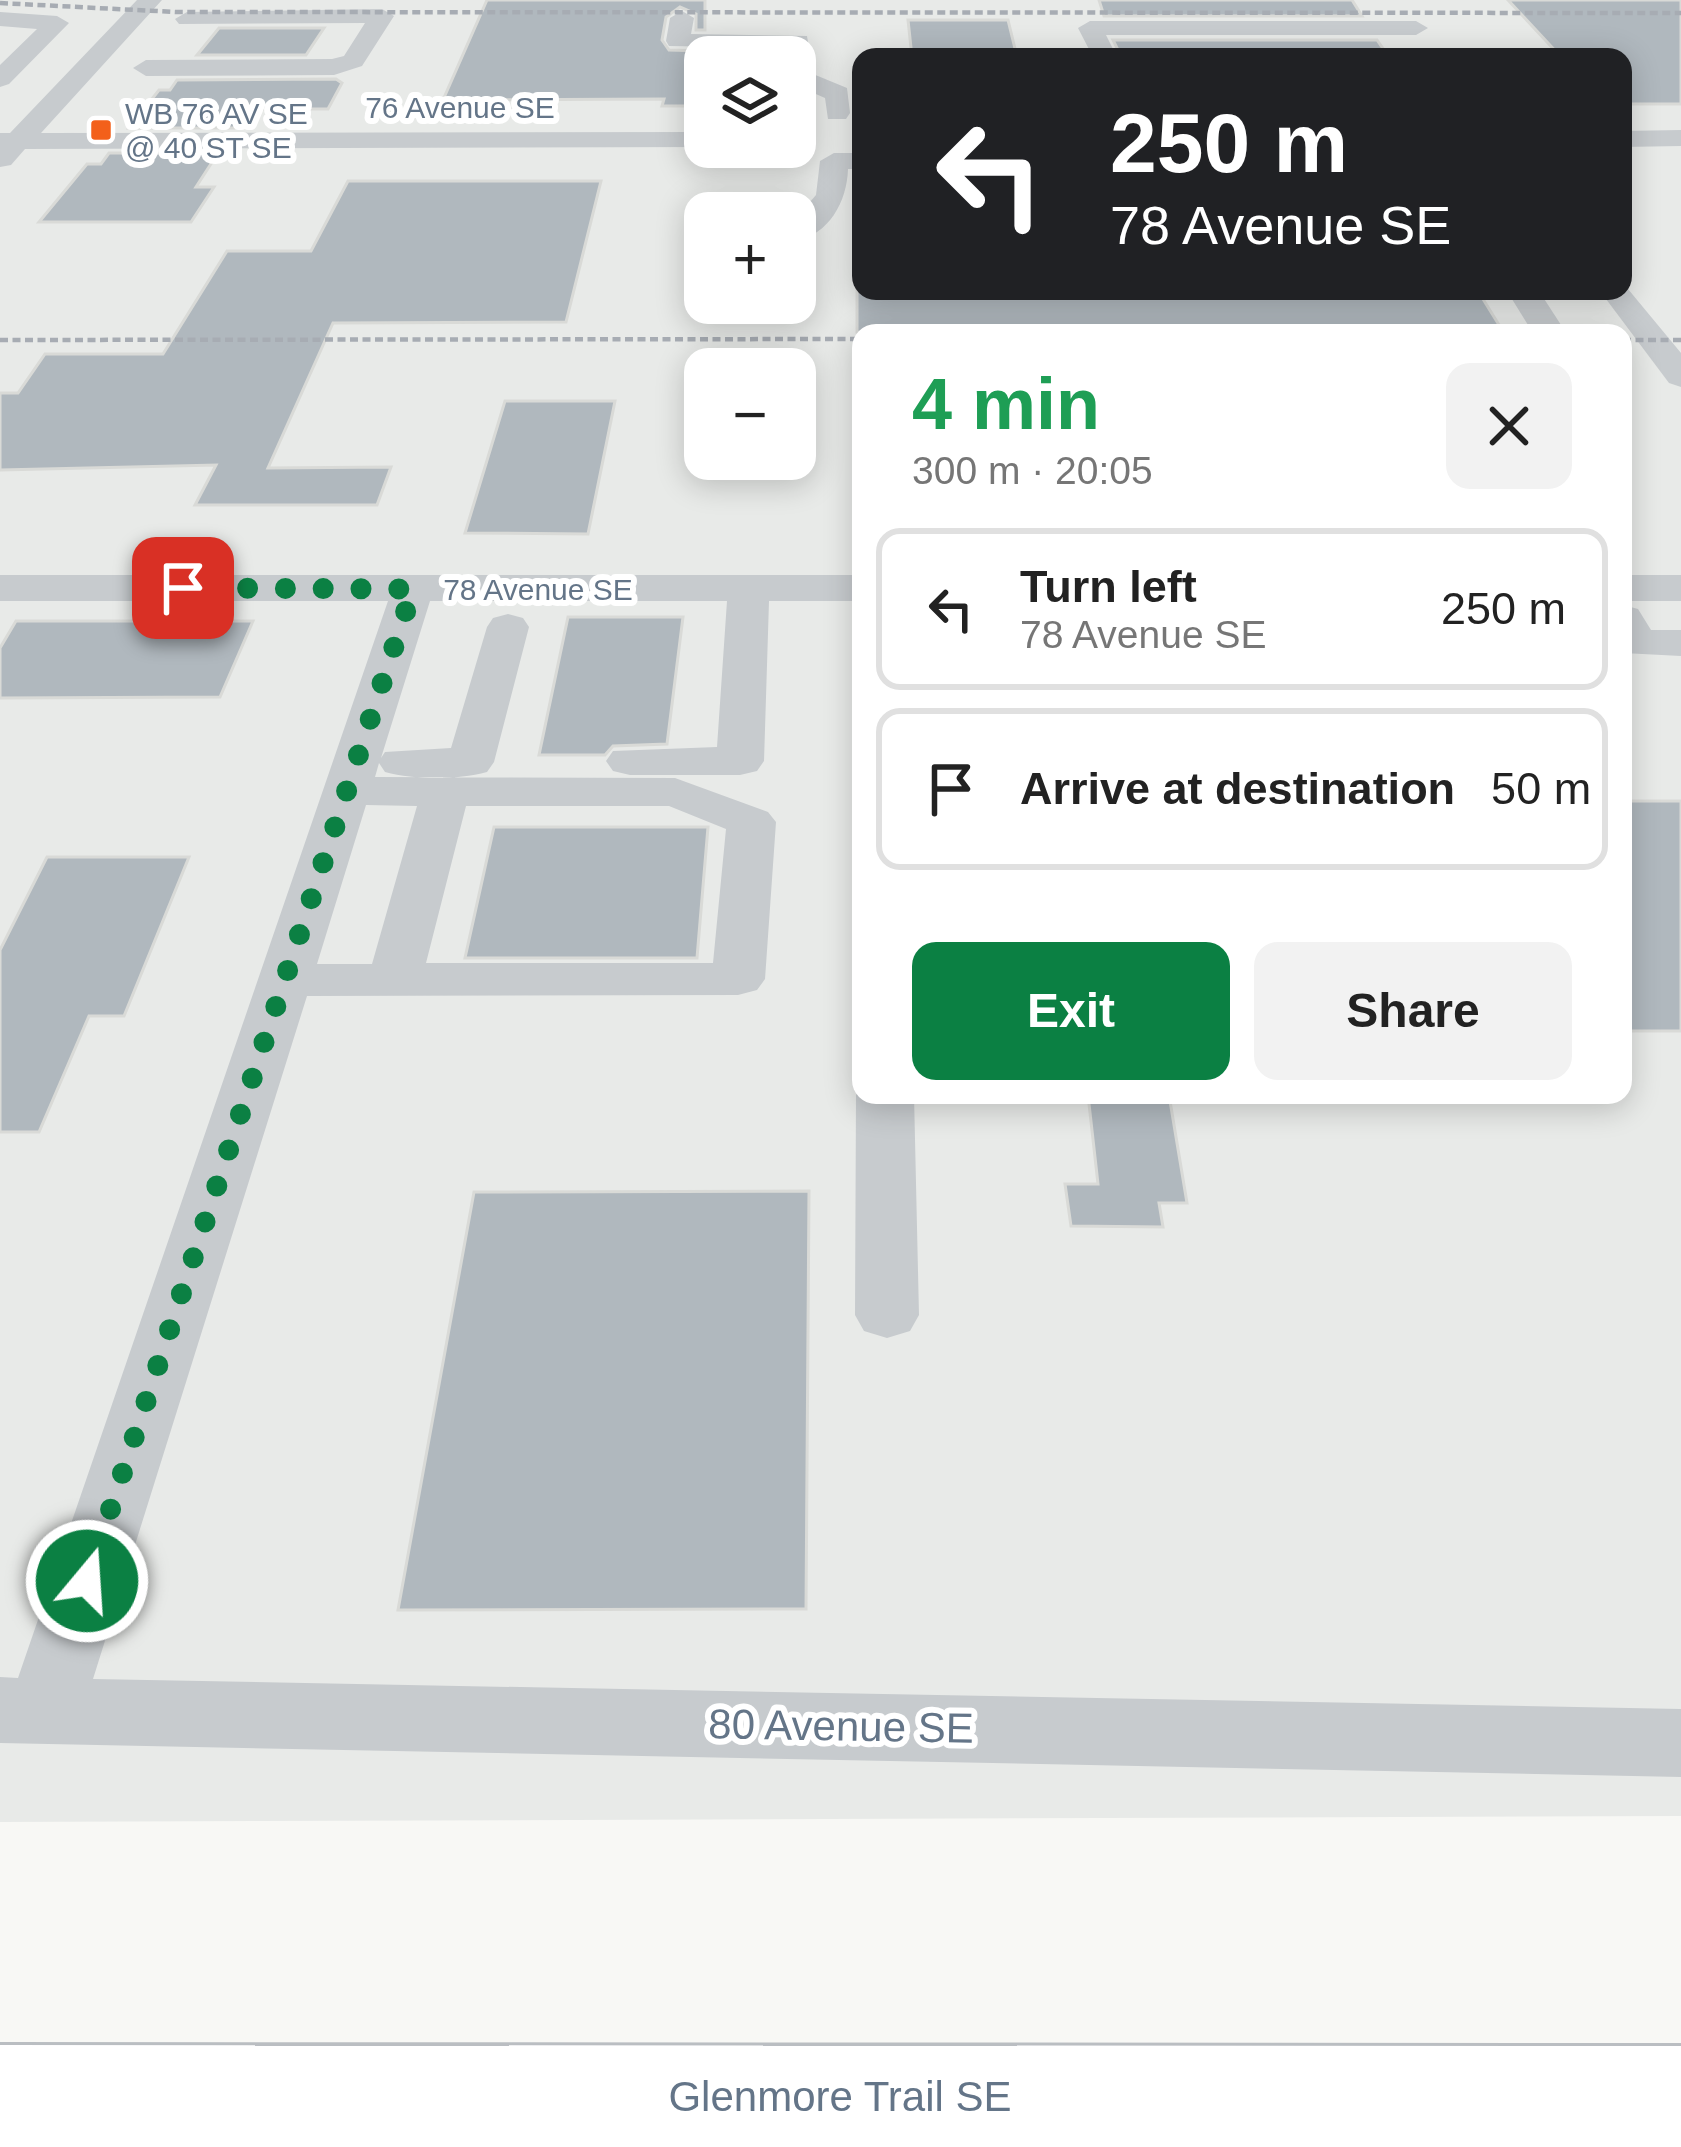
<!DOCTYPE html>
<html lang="en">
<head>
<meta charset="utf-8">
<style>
	:root { --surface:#fff; --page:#f2f2f2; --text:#222; --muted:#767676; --line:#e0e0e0; --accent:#0b8043 }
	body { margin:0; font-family:Arial,sans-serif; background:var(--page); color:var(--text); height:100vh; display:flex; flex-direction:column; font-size:45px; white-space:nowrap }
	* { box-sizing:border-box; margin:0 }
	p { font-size:39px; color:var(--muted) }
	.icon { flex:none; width:66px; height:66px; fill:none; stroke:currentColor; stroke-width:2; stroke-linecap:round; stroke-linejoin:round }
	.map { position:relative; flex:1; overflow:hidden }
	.drawer { position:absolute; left:852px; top:324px; width:780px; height:780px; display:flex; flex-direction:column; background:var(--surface); border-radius:24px; box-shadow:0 6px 30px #0003 }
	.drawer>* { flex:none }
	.top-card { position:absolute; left:852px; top:48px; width:780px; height:252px; border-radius:24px; box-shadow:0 6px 30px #0003; background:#202124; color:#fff; overflow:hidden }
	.buttons { position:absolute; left:684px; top:36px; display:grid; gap:24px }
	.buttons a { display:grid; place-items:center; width:132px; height:132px; border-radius:24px; background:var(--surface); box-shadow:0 6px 30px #0003; font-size:60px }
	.pin { position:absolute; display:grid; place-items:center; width:102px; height:102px; color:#fff; margin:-51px; border-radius:24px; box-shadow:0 6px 18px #0006 }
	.me { position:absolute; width:132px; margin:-66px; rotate:18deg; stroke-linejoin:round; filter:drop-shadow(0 0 9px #0008) }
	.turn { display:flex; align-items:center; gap:42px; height:252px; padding:0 60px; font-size:54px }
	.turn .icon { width:156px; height:156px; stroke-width:2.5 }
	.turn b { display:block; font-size:84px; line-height:102px }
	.round { display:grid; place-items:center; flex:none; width:126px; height:126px; border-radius:24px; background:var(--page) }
	.summary { display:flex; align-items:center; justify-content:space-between; height:204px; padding:0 60px }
	h1 { font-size:72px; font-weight:700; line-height:90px; color:#1e9e55 }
	.cta { display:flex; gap:24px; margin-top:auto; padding:24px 60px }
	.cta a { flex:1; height:138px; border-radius:24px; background:var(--accent); color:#fff; font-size:48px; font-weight:700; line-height:138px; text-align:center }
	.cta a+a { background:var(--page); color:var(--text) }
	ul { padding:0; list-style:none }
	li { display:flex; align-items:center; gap:36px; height:162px; margin:0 24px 18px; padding:0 36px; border:6px solid var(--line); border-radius:24px }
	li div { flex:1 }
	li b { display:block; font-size:45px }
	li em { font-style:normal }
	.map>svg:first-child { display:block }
</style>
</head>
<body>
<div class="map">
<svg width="1681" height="2147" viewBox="0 0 1681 2147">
	<rect width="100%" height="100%" fill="#f8f8f5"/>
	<path fill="#e8eae8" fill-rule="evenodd" d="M 0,0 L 1681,0 L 1681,1816 L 0,1822 ZM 705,57 L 795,57 L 795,147 L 705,147 ZM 861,57 L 1623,57 L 1623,291 L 861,291 ZM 705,213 L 795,213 L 795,303 L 705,303 ZM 861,333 L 1623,333 L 1623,1095 L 861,1095 ZM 705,369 L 795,369 L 795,459 L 705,459 Z"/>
	<path fill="#b0b8be" stroke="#d9dad7" stroke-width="3" d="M 487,0 L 705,0 L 705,30 L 696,30 L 696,14 L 680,7 L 666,17 L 662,40 L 669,50 L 705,51 L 705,106 L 662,106 L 664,99 L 443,100 Z
		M 1099,0 L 1352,0 L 1362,16 L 1104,16 Z
		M 1508,0 L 1681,0 L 1681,104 L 1623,104 L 1623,57 L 1561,57 Z
		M 908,20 L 1008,20 L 1017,57 L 912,57 Z
		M 219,28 L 324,28 L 306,55 L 197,55 Z
		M 1113,40 L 1377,40 L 1386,53 L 1119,52 Z
		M 336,79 L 342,83 L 328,109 L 247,109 L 234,128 L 129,128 L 159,90 L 170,90 L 177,80 Z
		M 109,153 L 218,153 L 196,187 L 214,187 L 191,222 L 39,222 L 87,164 L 101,164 Z
		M 348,181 L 601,181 L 566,322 L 333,323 L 268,468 L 391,467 L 377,505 L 195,505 L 216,465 L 0,470 L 0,393 L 18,393 L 45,354 L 163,354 L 227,251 L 311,251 Z
		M 857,291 L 1478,291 L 1504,333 L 857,332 Z
		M 505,401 L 615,401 L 588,534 L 465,533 Z
		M 568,617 L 683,617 L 667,744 L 613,746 L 605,755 L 539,755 Z
		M 16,621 L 253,621 L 220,697 L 0,698 L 0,648 Z
		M 1623,801 L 1681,801 L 1681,1031 L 1623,1031 Z
		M 494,827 L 708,827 L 697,958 L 465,958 Z
		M 47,857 L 189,857 L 124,1016 L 89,1016 L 39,1132 L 0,1132 L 0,950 Z
		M 1088,1095 L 1169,1095 L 1187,1203 L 1159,1203 L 1163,1227 L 1071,1226 L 1065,1184 L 1098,1184 Z
		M 809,1191 L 806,1609 L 398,1610 L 474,1192 Z"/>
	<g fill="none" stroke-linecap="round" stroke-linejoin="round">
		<defs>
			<path id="major" d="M 0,2045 L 1681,2046 L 1681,2147 L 0,2147 Z"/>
		</defs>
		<use href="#major" stroke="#babec2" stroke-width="6"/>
		<path fill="#c7cbce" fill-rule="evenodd" d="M 137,0 L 162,0 L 41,133 L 705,132 L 705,147 L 710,147 L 25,149 L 11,165 L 0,167 L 0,133 L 10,133 Z
			M 382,9 L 394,16 L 362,66 L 334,75 L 146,76 L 133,68 L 146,60 L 332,59 L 344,56 L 365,23 L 179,24 L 175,19 L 187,12 Z
			M 682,11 L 694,18 L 691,34 L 807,36 L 813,74 L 847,88 L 850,113 L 846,119 L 828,119 L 825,98 L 795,85 L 795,57 L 786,57 L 786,48 L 669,46 L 666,41 L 670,18 Z
			M 0,12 L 57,16 L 69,23 L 9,84 L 0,87 L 0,65 L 37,29 L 0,26 Z
			M 1090,21 L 1416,21 L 1428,28 L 1416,35 L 1106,35 L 1117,57 L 1093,57 L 1078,28 Z
			M 1681,130 L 1681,146 L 1623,147 L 1623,131 Z
			M 834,153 L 861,153 L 861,169 L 848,169 C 847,202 829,234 795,242 L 795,219 L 816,195 L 820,161 Z
			M 1623,283 L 1681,353 L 1681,387 L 1669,383 L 1600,291 L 1623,291 Z
			M 1507,291 L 1539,291 L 1563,328 L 1559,333 L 1533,333 Z
			M 0,575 L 861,575 L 861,601 L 769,601 L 764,761 L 757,771 L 740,775 L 630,775 L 613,771 L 606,761 L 613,751 L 717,747 L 727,601 L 430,601 L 381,758 L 385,752 L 451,748 L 487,627 L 493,618 L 508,614 L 523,618 L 529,627 L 494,762 L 487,772 C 456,780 416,780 385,772 L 379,763 L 375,777 L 675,778 L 768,812 L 776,822 L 765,979 L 757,990 L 738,995 L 307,996 L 93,1679 L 1681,1709 L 1681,1777 L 0,1743 L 0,1677 L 18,1678 L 388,601 L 0,601 ZM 366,805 L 417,806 L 372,964 L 317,964 ZM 466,806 L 669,806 L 726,829 L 713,963 L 426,963 Z
			M 1623,575 L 1681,575 L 1681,601 L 1623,601 Z
			M 1623,605 L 1638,609 L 1651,630 L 1681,630 L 1681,656 L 1623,653 Z
			M 861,1088 L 861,1095 L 914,1095 L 919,1315 L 910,1331 L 887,1338 L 864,1331 L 855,1315 L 856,1095 Z"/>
		<use href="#major" fill="#fff" fill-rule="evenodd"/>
		<path stroke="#a7acb3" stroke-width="4.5" stroke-dasharray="8 4.5" stroke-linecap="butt" d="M 0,3 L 175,12 L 1681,13
			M 0,340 L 861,339
			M 1623,340 L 1681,340"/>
	</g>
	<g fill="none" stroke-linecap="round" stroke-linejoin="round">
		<path stroke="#0b8043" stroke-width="21" stroke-dasharray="0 37.8" d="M 87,1581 L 413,589 L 183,588"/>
	</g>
	<rect fill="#f3601a" stroke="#fff" stroke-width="4.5" x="89" y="118" width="24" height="24" rx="6"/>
	<g text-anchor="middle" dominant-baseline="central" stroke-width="12" stroke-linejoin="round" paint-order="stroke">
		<g font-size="30" fill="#647588" stroke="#fff">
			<text x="460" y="107">76 Avenue SE</text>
			<text x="538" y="589">78 Avenue SE</text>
		</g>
		<g font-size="30" fill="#647588" stroke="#fff" text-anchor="start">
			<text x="125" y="113">WB 76 AV SE<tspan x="125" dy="34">@ 40 ST SE</tspan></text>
		</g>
		<g font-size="42" fill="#647588" stroke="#fff">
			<text transform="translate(841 1726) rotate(1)">80 Avenue SE</text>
			<text x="840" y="2096">Glenmore Trail SE</text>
		</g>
	</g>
</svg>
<div class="buttons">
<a><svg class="icon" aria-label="layers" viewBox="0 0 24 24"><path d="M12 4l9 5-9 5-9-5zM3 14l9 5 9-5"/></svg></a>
<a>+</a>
<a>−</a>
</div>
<div class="pin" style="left:183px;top:588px;background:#d93025"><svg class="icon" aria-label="arrive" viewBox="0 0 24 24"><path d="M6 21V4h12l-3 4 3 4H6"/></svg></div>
<svg class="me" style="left:87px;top:1581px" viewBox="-20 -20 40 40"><circle r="17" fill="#0b8043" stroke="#fff" stroke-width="3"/><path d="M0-11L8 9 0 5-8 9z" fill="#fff"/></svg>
<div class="top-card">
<div class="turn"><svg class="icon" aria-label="left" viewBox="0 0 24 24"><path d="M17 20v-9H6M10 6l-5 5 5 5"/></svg><div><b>250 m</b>78 Avenue SE</div></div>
</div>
<section class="drawer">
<div class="summary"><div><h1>4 min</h1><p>300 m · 20:05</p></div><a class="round"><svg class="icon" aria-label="close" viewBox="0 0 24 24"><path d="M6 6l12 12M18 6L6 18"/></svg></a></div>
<ul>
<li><svg class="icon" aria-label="left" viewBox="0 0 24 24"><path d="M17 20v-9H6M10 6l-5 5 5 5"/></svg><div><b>Turn left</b><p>78 Avenue SE</p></div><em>250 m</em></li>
<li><svg class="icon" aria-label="arrive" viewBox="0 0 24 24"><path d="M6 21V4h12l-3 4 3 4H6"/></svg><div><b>Arrive at destination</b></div><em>50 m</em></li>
</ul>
<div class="cta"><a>Exit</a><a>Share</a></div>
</section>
</div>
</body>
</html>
